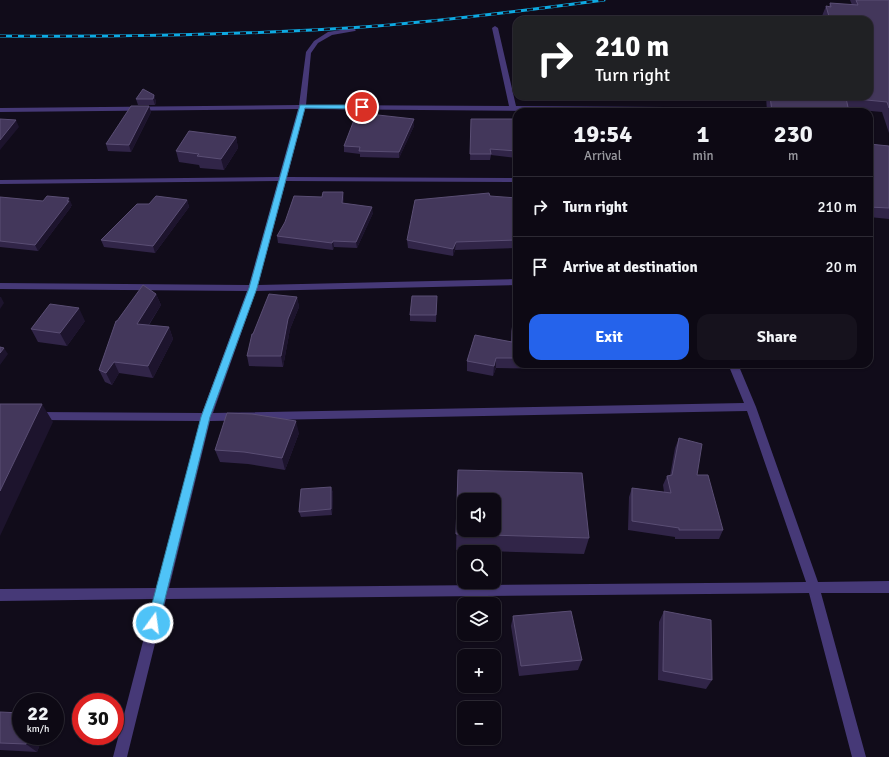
<!DOCTYPE html>
<html lang="en">
<head>
<meta charset="utf-8">
<style>
	:root { --surface:#0d0914; --page:#16121d; --text:#f1f3f6; --muted:#9a9aa0; --line:#2d2a34; --accent:#2563eb }
	body { margin:0; font-family:Signika,sans-serif; background:var(--page); color:var(--text); height:100vh; display:flex; flex-direction:column; font-size:15px; white-space:nowrap }
	* { box-sizing:border-box; margin:0 }
	p { font-size:13px; color:var(--muted) }
	.icon { flex:none; width:22px; height:22px; fill:none; stroke:currentColor; stroke-width:2; stroke-linecap:round; stroke-linejoin:round }
	.map { position:relative; flex:1; overflow:hidden }
	.side { position:absolute; left:513px; top:108px; width:360px; height:260px; display:flex; flex-direction:column; background:var(--surface); border-radius:12px; box-shadow:0 1px 3px #0004,0 0 0 1px var(--line) }
	.side>* { flex:none }
	.banner { position:absolute; left:513px; top:16px; width:360px; height:84px; border-radius:12px; box-shadow:0 1px 3px #0004,0 0 0 1px var(--line); background:#202124; color:#fff; overflow:hidden }
	.fabs { position:absolute; left:457px; top:493px; display:grid; gap:8px }
	.fabs a { display:grid; place-items:center; width:44px; height:44px; border-radius:8px; background:var(--surface); box-shadow:0 1px 3px #0004,0 0 0 1px var(--line); font-size:20px }
	.speed { position:absolute; left:12px; top:693px; display:flex; gap:8px; font-size:20px; font-weight:700; text-align:center }
	.speed>* { display:grid; place-content:center; width:52px; height:52px; border-radius:50%; background:var(--surface); box-shadow:0 1px 3px #0004,0 0 0 1px var(--line); line-height:1 }
	.speed small { font-size:10px; font-weight:400 }
	.speed .limit { border:6px solid #d22; background:#fff; color:#111 }
	.pin { position:absolute; display:grid; place-items:center; width:34px; height:34px; color:#fff; margin:-17px; border:2px solid #fff; border-radius:50%; box-shadow:0 1px 4px #0007 }
	.me { position:absolute; width:44px; margin:-22px; rotate:14deg; stroke-linejoin:round; filter:drop-shadow(0 0 3px #0008) }
	.turn { display:flex; align-items:center; gap:14px; height:84px; padding:0 16px; font-size:18px }
	.turn .icon { width:52px; height:52px; stroke-width:2.5 }
	.turn b { display:block; font-size:28px; line-height:34px }
	.eta { display:flex; justify-content:space-evenly; align-items:center; height:68px; text-align:center }
	.eta b { font-size:24px; font-weight:700; line-height:28px }
	.action { display:flex; gap:8px; margin-top:auto; padding:8px 16px }
	.action a { flex:1; height:46px; border-radius:12px; background:var(--accent); color:#fff; font-size:16px; font-weight:700; line-height:46px; text-align:center }
	.action a+a { background:var(--page); color:var(--text) }
	ul { padding:0; list-style:none }
	li { display:flex; align-items:center; gap:12px; height:60px; padding:0 16px; border-top:1px solid var(--line) }
	li div { flex:1 }
	li b { display:block; font-size:15px }
	li em { font-style:normal }
	.map>svg:first-child { display:block }
</style>
</head>
<body>
<div class="map">
<svg width="889" height="757" viewBox="0 0 889 757">
	<rect width="100%" height="100%" fill="#110c1a"/>
	<g fill="none" stroke-linecap="round" stroke-linejoin="round">
		<path fill="#463977" fill-rule="evenodd" d="M 495,26 L 498,28 L 516,106 L 665,107 L 667,108 L 669,112 L 305,109 L 287,177 L 517,178 L 517,182 L 286,181 L 258,285 L 517,279 L 517,285 L 256,291 L 213,413 L 744,403 L 728,364 L 738,364 L 756,407 L 818,582 L 889,581 L 889,593 L 821,593 L 866,757 L 852,757 L 809,593 L 166,599 L 127,757 L 113,757 L 154,599 L 0,601 L 0,589 L 157,588 L 200,421 L 36,420 L 32,419 L 31,416 L 32,413 L 36,412 L 202,413 L 247,291 L 0,289 L 0,283 L 249,285 L 278,181 L 0,184 L 0,180 L 279,177 L 298,109 L 0,112 L 0,108 L 299,105 L 306,52 L 314,41 L 328,32 L 353,28 L 356,30 L 355,31 L 332,35 L 318,43 L 311,53 L 306,105 L 509,106 L 492,28 ZM 747,411 L 806,582 L 169,588 L 210,421 Z"/>
		<defs>
			<path id="rail" d="M 0,36 C 126,37 252,35 377,26 C 453,20 529,10 604,0"/>
		</defs>
		<use href="#rail" stroke="#0eaae2" stroke-width="3"/>
		<use href="#rail" stroke="#110c1a" stroke-width="2" stroke-dasharray="6" stroke-linecap="butt"/>
	</g>
	<path fill="#312548" d="M 850,0 L 889,0 L 889,133 L 882,112 L 849,109 L 849,112 L 767,112 L 766,96 L 869,96 L 869,20 L 824,20 L 822,16 L 826,6 L 829,7 L 830,3 L 852,5 Z
		M 154,95 L 156,102 L 155,105 L 138,105 L 136,99 Z
		M 149,106 L 151,112 L 131,152 L 108,151 L 106,144 Z
		M 414,119 L 414,126 L 399,158 L 360,157 L 360,154 L 344,152 L 344,146 L 366,120 Z
		M 471,119 L 517,119 L 517,158 L 491,155 L 490,160 L 470,160 Z
		M 236,137 L 238,148 L 224,170 L 200,168 L 199,165 L 179,162 L 176,151 Z
		M 869,144 L 889,146 L 889,219 L 869,217 Z
		M 0,197 L 72,205 L 71,206 L 71,207 L 38,251 L 0,247 Z
		M 344,198 L 343,203 L 373,213 L 357,248 L 334,247 L 333,250 L 278,243 L 277,236 Z
		M 517,198 L 517,248 L 455,250 L 453,256 L 408,248 L 407,240 Z
		M 187,200 L 189,207 L 155,253 L 104,247 L 101,240 L 149,204 Z
		M 156,294 L 161,305 L 149,325 L 169,327 L 173,339 L 153,378 L 119,373 L 112,385 L 105,382 L 99,370 L 117,321 Z
		M 297,297 L 299,307 L 290,329 L 283,367 L 249,366 L 247,356 L 253,334 Z
		M 517,298 L 517,364 L 565,364 L 564,369 L 496,368 L 493,376 L 467,371 L 467,361 L 511,341 L 512,331 Z
		M 437,303 L 436,322 L 410,321 L 410,315 Z
		M 85,321 L 67,346 L 38,342 L 31,329 Z
		M 299,433 L 285,470 L 248,464 L 220,462 L 215,450 Z
		M 679,438 L 723,530 L 719,539 L 675,539 L 675,537 L 628,530 L 629,497 L 632,488 L 664,492 L 663,485 L 667,476 L 670,476 L 675,448 Z
		M 458,470 L 589,538 L 584,554 L 456,550 Z
		M 331,487 L 333,493 L 332,515 L 301,517 L 299,512 Z
		M 664,611 L 712,680 L 706,689 L 658,680 L 659,622 Z
		M 513,616 L 582,660 L 578,670 L 519,676 L 511,626 Z
		M 0,712 L 21,736 L 43,736 L 37,752 L 0,750 Z"/>
	<path fill="#1d142d" d="M 154,95 L 156,102 L 155,105 L 153,99 Z
		M 149,106 L 151,112 L 131,152 L 129,145 Z
		M 414,119 L 414,126 L 399,158 L 399,152 Z
		M 16,120 L 19,127 L 0,150 L 0,140 Z
		M 236,137 L 238,148 L 224,170 L 221,159 Z
		M 343,192 L 344,198 L 343,209 L 342,203 Z
		M 69,198 L 72,205 L 71,206 L 71,207 L 38,251 L 35,245 Z
		M 187,200 L 189,207 L 155,253 L 153,246 Z
		M 372,207 L 373,213 L 357,248 L 356,242 Z
		M 333,241 L 334,247 L 333,250 L 332,243 Z
		M 456,242 L 455,250 L 453,256 L 453,249 Z
		M 156,294 L 161,305 L 142,335 L 137,324 Z
		M 0,297 L 1,297 L 4,303 L 0,309 Z
		M 297,297 L 299,307 L 290,329 L 283,367 L 281,356 L 288,319 Z
		M 79,308 L 85,321 L 67,346 L 60,333 Z
		M 169,327 L 173,339 L 153,378 L 148,366 Z
		M 4,348 L 8,354 L 0,365 L 0,353 Z
		M 496,358 L 496,368 L 493,376 L 494,366 Z
		M 114,362 L 119,373 L 112,385 L 106,373 Z
		M 42,404 L 53,422 L 0,536 L 0,491 Z
		M 296,421 L 299,433 L 285,470 L 282,458 Z
		M 331,487 L 333,493 L 332,515 L 331,509 Z
		M 29,736 L 43,736 L 37,752 L 26,744 Z"/>
	<path fill="#43375b" stroke="#5a4e74" fill-rule="evenodd" d="M 856,0 L 889,0 L 889,108 L 887,102 L 846,98 L 849,112 L 772,112 L 770,96 L 869,96 L 869,20 L 830,20 L 826,6 L 831,7 L 830,3 L 858,5 Z
		M 143,89 L 154,95 L 153,99 L 136,99 Z
		M 131,106 L 149,106 L 129,145 L 106,144 Z
		M 369,114 L 414,119 L 399,152 L 359,151 L 360,147 L 344,146 L 354,120 L 366,120 Z
		M 0,119 L 16,120 L 0,140 Z
		M 471,119 L 517,119 L 517,151 L 490,149 L 491,154 L 470,154 Z
		M 189,131 L 236,137 L 221,159 L 197,156 L 199,154 L 176,151 Z
		M 869,144 L 889,146 L 889,208 L 869,207 Z
		M 323,192 L 343,192 L 342,203 L 372,207 L 356,242 L 333,241 L 332,243 L 277,236 L 285,222 L 294,196 L 322,197 Z
		M 489,193 L 490,196 L 517,198 L 517,240 L 456,242 L 453,249 L 407,240 L 415,200 Z
		M 47,196 L 69,198 L 67,201 L 69,201 L 35,245 L 0,241 L 0,197 L 43,201 Z
		M 156,196 L 187,200 L 153,246 L 101,240 L 137,204 L 149,204 Z
		M 143,285 L 156,294 L 137,324 L 169,327 L 148,366 L 114,362 L 106,373 L 99,370 L 116,321 L 117,321 Z
		M 269,294 L 297,297 L 288,319 L 281,356 L 247,356 L 252,334 L 253,334 Z
		M 412,296 L 437,296 L 436,315 L 410,315 Z
		M 516,298 L 517,298 L 517,358 L 496,358 L 494,366 L 467,361 L 475,335 L 512,342 L 512,331 Z
		M 50,304 L 79,308 L 60,333 L 31,329 Z
		M 0,347 L 4,348 L 0,353 Z
		M 0,404 L 42,404 L 0,491 Z
		M 227,413 L 252,414 L 296,421 L 282,458 L 244,452 L 215,450 Z
		M 679,438 L 702,444 L 697,475 L 708,475 L 723,530 L 679,530 L 679,528 L 632,521 L 632,488 L 671,493 L 667,476 L 672,475 Z
		M 458,470 L 582,473 L 589,538 L 456,534 ZM 464,500 L 494,500 L 494,530 L 464,530 Z
		M 331,487 L 331,509 L 299,512 L 301,489 Z
		M 571,611 L 582,660 L 521,666 L 513,616 Z
		M 664,611 L 711,620 L 712,680 L 663,671 Z
		M 0,712 L 21,713 L 21,736 L 29,736 L 26,744 L 0,743 Z"/>
	<path fill="#4fc3f7" stroke="#337fa1" d="M 300,105 L 362,105 L 366,107 L 362,109 L 305,108 L 257,288 L 210,417 L 159,623 L 157,627 L 153,628 L 149,627 L 147,623 L 201,417 L 249,288 Z"/>
</svg>
<div class="fabs">
<a><svg class="icon" aria-label="sound" viewBox="0 0 24 24"><path d="M4 9h4l5-4v14l-5-4H4zM17 9q2 3 0 6"/></svg></a>
<a><svg class="icon" aria-label="search" viewBox="0 0 24 24"><circle cx="10" cy="10" r="6"/><path d="M15 15l6 6"/></svg></a>
<a><svg class="icon" aria-label="layers" viewBox="0 0 24 24"><path d="M12 4l9 5-9 5-9-5zM3 14l9 5 9-5"/></svg></a>
<a>+</a>
<a>−</a>
</div>
<div class="speed"><div>22<small>km/h</small></div><div class="limit">30</div></div>
<div class="pin" style="left:362px;top:107px;background:#d93025"><svg class="icon" aria-label="arrive" viewBox="0 0 24 24"><path d="M6 21V4h12l-3 4 3 4H6"/></svg></div>
<svg class="me" style="left:153px;top:623px" viewBox="-20 -20 40 40"><circle r="17" fill="#4fc3f7" stroke="#fff" stroke-width="3"/><path d="M0-11L8 9 0 5-8 9z" fill="#fff"/></svg>
<div class="banner">
<div class="turn"><svg class="icon" aria-label="right" viewBox="0 0 24 24"><path d="M7 20v-9h11M14 6l5 5-5 5"/></svg><div><b>210 m</b>Turn right</div></div>
</div>
<section class="side">
<div class="eta">
<div><b>19:54</b><p>Arrival</p></div>
<div><b>1</b><p>min</p></div>
<div><b>230</b><p>m</p></div>
</div>
<ul>
<li><svg class="icon" aria-label="right" viewBox="0 0 24 24"><path d="M7 20v-9h11M14 6l5 5-5 5"/></svg><div><b>Turn right</b></div><em>210 m</em></li>
<li><svg class="icon" aria-label="arrive" viewBox="0 0 24 24"><path d="M6 21V4h12l-3 4 3 4H6"/></svg><div><b>Arrive at destination</b></div><em>20 m</em></li>
</ul>
<div class="action"><a>Exit</a><a>Share</a></div>
</section>
</div>
</body>
</html>
